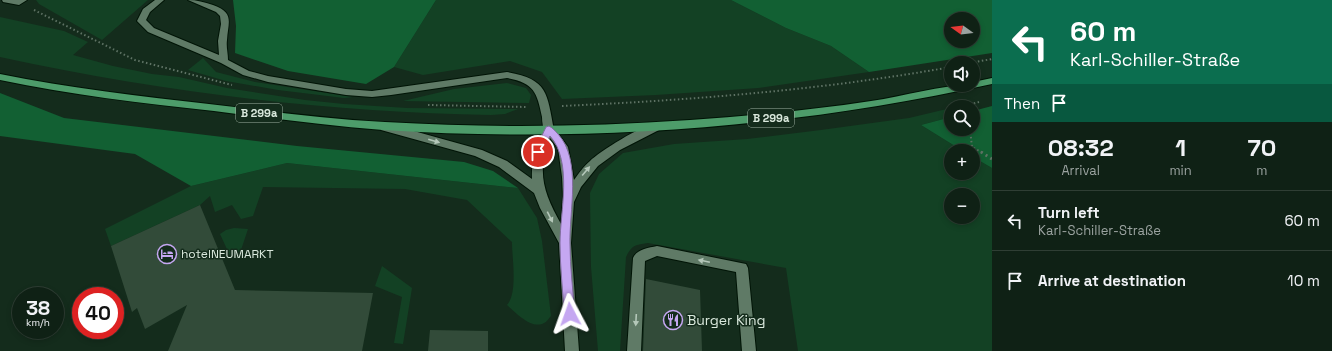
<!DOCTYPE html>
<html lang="en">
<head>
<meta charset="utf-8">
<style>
	:root { --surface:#0f2115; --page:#1d2e22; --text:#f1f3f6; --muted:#9ba3a0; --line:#2f3e34 }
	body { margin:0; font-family:"Space Grotesk",sans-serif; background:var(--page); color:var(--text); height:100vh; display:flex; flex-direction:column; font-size:15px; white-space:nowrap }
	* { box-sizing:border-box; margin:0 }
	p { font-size:13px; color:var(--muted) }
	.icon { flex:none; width:22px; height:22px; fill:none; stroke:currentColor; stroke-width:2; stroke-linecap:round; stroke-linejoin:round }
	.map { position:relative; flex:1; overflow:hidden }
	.details { display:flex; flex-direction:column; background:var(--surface); width:340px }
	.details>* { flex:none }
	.guide { background:#0b6e4f; color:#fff; overflow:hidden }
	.needle { width:26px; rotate:285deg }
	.controls { position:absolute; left:944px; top:12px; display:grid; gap:8px }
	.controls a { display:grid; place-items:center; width:36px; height:36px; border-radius:50%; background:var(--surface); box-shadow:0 2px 6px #0003,0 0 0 1px var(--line); font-size:20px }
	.speed { position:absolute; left:12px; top:287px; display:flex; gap:8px; font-size:20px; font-weight:700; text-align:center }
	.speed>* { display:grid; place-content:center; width:52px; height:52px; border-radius:50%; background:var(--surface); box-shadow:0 2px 6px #0003,0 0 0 1px var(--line); line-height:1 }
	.speed small { font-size:10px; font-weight:400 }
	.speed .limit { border:6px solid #d22; background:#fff; color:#111 }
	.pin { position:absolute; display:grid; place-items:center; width:34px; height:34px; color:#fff; margin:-17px; border:2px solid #fff; border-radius:50%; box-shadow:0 1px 4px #0007 }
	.me { position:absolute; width:44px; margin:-22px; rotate:356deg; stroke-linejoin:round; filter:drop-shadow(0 0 3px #0008) }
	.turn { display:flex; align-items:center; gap:14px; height:84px; padding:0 12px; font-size:18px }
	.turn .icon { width:52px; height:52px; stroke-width:2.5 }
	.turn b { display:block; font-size:28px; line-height:34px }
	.then { display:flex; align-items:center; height:38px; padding:0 12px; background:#0003; gap:8px; font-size:15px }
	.eta { display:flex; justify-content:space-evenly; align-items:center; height:68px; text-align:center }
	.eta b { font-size:24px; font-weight:600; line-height:28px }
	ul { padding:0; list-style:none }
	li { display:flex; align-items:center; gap:12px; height:60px; padding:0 12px; border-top:1px solid var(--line) }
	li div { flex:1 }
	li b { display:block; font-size:15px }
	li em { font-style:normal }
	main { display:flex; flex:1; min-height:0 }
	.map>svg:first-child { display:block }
</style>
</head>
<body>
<main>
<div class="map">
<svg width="992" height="351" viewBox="0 0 992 351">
	<rect width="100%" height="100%" fill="#142c1c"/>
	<path fill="#134124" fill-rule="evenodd" d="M 36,0 L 148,0 L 102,40 L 39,4 Z
		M 436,0 L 731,0 L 786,28 L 831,46 L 869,72 L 758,88 L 656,95 L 562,99 L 542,72 L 510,61 L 423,75 L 394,67 Z
		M 0,17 L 64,31 L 88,42 L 73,55 L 113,66 L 152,74 L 179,77 L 227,88 L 305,100 L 344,104 L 407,108 L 518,109 L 505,114 L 491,115 C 325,112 162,92 0,57 Z
		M 203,58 L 216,72 L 255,82 L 353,97 L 344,98 L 278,90 L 226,81 L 188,70 Z
		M 507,83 L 526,88 L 531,95 L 529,103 L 403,101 L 454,89 Z
		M 951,108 L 951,117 L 921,125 L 963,151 L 951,151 L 951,173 L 973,173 L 973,157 L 992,168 L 992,351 L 798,351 L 786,268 L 648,243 C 635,245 632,245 626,257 L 620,351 L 598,351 L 591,267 L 590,193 L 599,174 L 623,153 L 674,144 L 747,139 L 821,130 L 909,118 ZM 951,195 L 973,195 L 973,217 L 951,217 Z
		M 287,163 L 518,188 L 537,218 L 542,241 L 551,316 C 549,318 547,322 544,323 C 532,330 515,312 507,305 C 518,293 512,258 512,242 L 467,200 L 405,189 L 263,187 L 253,216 L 241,219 L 232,205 L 215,212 L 210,196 L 200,205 L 111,246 L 105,229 L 191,186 Z
		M 234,228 L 248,229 L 238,259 L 231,258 L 220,234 L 226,230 Z
		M 382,266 L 412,288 L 403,344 L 394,343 L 402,297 L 375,286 Z"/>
	<path fill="#126033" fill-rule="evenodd" d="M 233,0 L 436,0 L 394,67 L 366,84 L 288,71 L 235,53 L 236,26 Z
		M 731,0 L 992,0 L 992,53 L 869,72 L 831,46 L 786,28 ZM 951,19 L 973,19 L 973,41 L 951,41 Z
		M 0,93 L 64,118 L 297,146 L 464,162 L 493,171 L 518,188 L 287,163 L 191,186 L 135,154 L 0,136 Z
		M 992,106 L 992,168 L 973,157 L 973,151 L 963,151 L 921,125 L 951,117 L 951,129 L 973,129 L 973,111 Z"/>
	<path fill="#324b39" d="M 200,205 L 235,290 L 373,293 L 362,351 L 168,351 L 187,305 L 145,329 L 137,308 L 132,312 L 111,246 Z
		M 646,279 L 700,290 L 702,351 L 643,351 Z
		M 430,330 L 488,331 L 488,351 L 428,351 Z"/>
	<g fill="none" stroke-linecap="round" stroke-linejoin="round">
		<defs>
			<path id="service" d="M 2,0 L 27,0 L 19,5 L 3,2 Z
				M 155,0 L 164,0 L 150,12 L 146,20 L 154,28 L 219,55 L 218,41 L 221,24 L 220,16 L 216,12 L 188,0 C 197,0 204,2 213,5 C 235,13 228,22 227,40 C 226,47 228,53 228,60 L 249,71 L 268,76 L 346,89 L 372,91 L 507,72 C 548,79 547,93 554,130 L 553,133 L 545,133 C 543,128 542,122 542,117 C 537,92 534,83 507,78 L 391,95 L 372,97 L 346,95 L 268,82 L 243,75 L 221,63 L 148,32 L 137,21 L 143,9 Z
				M 657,246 L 746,264 L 748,268 L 756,351 L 742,351 L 736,272 L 657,256 L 645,261 L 641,351 L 627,351 L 633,258 C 637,249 648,248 657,246 Z"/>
			<path id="tertiary" d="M 385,123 L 482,150 L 507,161 L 532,179 C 531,160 536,144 545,127 L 553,127 L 568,147 L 574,180 C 579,173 583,167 590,161 C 599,152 647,121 659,124 L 660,127 L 659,130 L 620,150 L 598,166 L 581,187 L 574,202 L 571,243 L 579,351 L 565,351 L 559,243 L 540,208 L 534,193 L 499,167 L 475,156 L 381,130 L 380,127 L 381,124 ZM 550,138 L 558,148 L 562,177 L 563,197 L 561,224 C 544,194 536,172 550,138 Z"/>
			<path id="primary" d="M 0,74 C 69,88 139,96 209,104 C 268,111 327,119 385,122 C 487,128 589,127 690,120 C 751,116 811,110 871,101 C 905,96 939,85 973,85 L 973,82 L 992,78 L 992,84 C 793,128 587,143 383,130 C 327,126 270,118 214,111 C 142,103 71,95 0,80 Z"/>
		</defs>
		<use href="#service" stroke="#001406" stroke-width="2"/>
		<use href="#tertiary" stroke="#001406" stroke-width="2"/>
		<use href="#primary" stroke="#001406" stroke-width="2"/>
		<path stroke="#5e7264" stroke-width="2" stroke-dasharray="1.5 2.5" stroke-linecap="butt" d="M 34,10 L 135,60 L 232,85
			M 970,63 L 992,59
			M 428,105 L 527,107
			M 562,106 C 693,100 822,90 951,67
			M 968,107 L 968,105 L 979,102
			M 970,129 L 972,147 L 983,153"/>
		<path stroke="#5e7264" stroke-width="3" stroke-dasharray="2 3.5" stroke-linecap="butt" d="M 981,152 L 992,159"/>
		<use href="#service" fill="#5f7a66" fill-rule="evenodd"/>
		<use href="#tertiary" fill="#5f7a66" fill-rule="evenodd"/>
		<use href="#primary" fill="#4d9c6a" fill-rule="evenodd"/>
	</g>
	<defs><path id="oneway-solid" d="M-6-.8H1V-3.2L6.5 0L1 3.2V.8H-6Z"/></defs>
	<g fill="#b4c7b9">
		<use href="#oneway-solid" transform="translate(434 141) rotate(16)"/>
		<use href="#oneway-solid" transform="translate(586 171) rotate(-50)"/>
		<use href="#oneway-solid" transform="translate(550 217) rotate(63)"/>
		<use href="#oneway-solid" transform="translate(704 261) rotate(-168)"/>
		<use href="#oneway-solid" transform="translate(636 320) rotate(93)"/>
	</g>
	<path fill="#c5a7f1" stroke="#806d9d" d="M 549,126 C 553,128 555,131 558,134 C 582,160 569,212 570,244 C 570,267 573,291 575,314 L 574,318 L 570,319 L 566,318 L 564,314 C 563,291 560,267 560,243 C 560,212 573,162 550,136 L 541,154 L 535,154 L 534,152 L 546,127 Z"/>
	<defs>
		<symbol id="hotel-ring" viewBox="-11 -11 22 22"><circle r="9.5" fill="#142c1c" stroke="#c5a7f1" stroke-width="1.5"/><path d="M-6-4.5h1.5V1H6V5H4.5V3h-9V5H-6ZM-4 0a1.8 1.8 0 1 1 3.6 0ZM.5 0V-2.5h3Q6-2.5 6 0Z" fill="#c5a7f1"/></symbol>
		<symbol id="restaurant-ring" viewBox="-11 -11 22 22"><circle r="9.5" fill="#142c1c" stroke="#c5a7f1" stroke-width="1.5"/><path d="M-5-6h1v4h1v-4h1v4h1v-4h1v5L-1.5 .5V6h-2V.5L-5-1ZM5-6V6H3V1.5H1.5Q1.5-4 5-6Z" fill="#c5a7f1"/></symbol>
	</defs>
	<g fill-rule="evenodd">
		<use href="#hotel-ring" x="156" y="243" width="22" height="22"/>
		<use href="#restaurant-ring" x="662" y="309" width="22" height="22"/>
	</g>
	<g text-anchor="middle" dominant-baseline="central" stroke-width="3" stroke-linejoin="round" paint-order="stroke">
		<g fill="#142c1c" stroke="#9eb0a2" stroke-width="1">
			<rect x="236" y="104" width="46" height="18" rx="3"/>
			<rect x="748" y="109" width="46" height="18" rx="3"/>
		</g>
		<g font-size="11" font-weight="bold" fill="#d9e8dc">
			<text x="259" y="113">B 299a</text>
			<text x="771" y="118">B 299a</text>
		</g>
		<g font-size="12" fill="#d9e8dc" stroke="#142c1c" text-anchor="start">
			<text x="181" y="254">hotelNEUMARKT</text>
		</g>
		<g font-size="14" fill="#d9e8dc" stroke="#142c1c" text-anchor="start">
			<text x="687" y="320">Burger King</text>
		</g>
	</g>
</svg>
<div class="controls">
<a><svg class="needle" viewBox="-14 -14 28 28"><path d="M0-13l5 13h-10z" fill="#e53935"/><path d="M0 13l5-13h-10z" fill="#9ba3a0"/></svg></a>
<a><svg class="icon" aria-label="sound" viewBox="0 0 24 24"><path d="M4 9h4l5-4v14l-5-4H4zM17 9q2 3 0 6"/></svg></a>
<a><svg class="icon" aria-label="search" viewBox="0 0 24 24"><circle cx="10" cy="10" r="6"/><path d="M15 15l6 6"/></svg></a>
<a>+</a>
<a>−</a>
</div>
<div class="speed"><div>38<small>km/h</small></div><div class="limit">40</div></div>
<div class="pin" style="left:538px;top:152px;background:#d93025"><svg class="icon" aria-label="arrive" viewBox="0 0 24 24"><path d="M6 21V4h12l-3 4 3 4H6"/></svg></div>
<svg class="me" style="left:570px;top:314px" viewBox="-20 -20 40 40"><path d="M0-17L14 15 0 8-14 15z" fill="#c5a7f1" stroke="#fff" stroke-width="4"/></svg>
</div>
<section class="details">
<div class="guide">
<div class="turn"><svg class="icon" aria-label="left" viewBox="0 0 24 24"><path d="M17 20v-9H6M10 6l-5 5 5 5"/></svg><div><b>60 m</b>Karl-Schiller-Straße</div></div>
<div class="then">Then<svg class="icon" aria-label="arrive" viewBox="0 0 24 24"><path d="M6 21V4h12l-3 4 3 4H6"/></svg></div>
</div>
<div class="eta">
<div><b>08:32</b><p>Arrival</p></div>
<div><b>1</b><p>min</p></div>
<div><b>70</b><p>m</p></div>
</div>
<ul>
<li><svg class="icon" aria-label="left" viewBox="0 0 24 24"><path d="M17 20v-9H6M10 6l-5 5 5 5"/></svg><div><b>Turn left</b><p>Karl-Schiller-Straße</p></div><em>60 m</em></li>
<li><svg class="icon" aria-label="arrive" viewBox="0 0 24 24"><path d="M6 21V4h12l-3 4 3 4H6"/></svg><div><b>Arrive at destination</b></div><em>10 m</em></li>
</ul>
</section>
</main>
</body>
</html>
